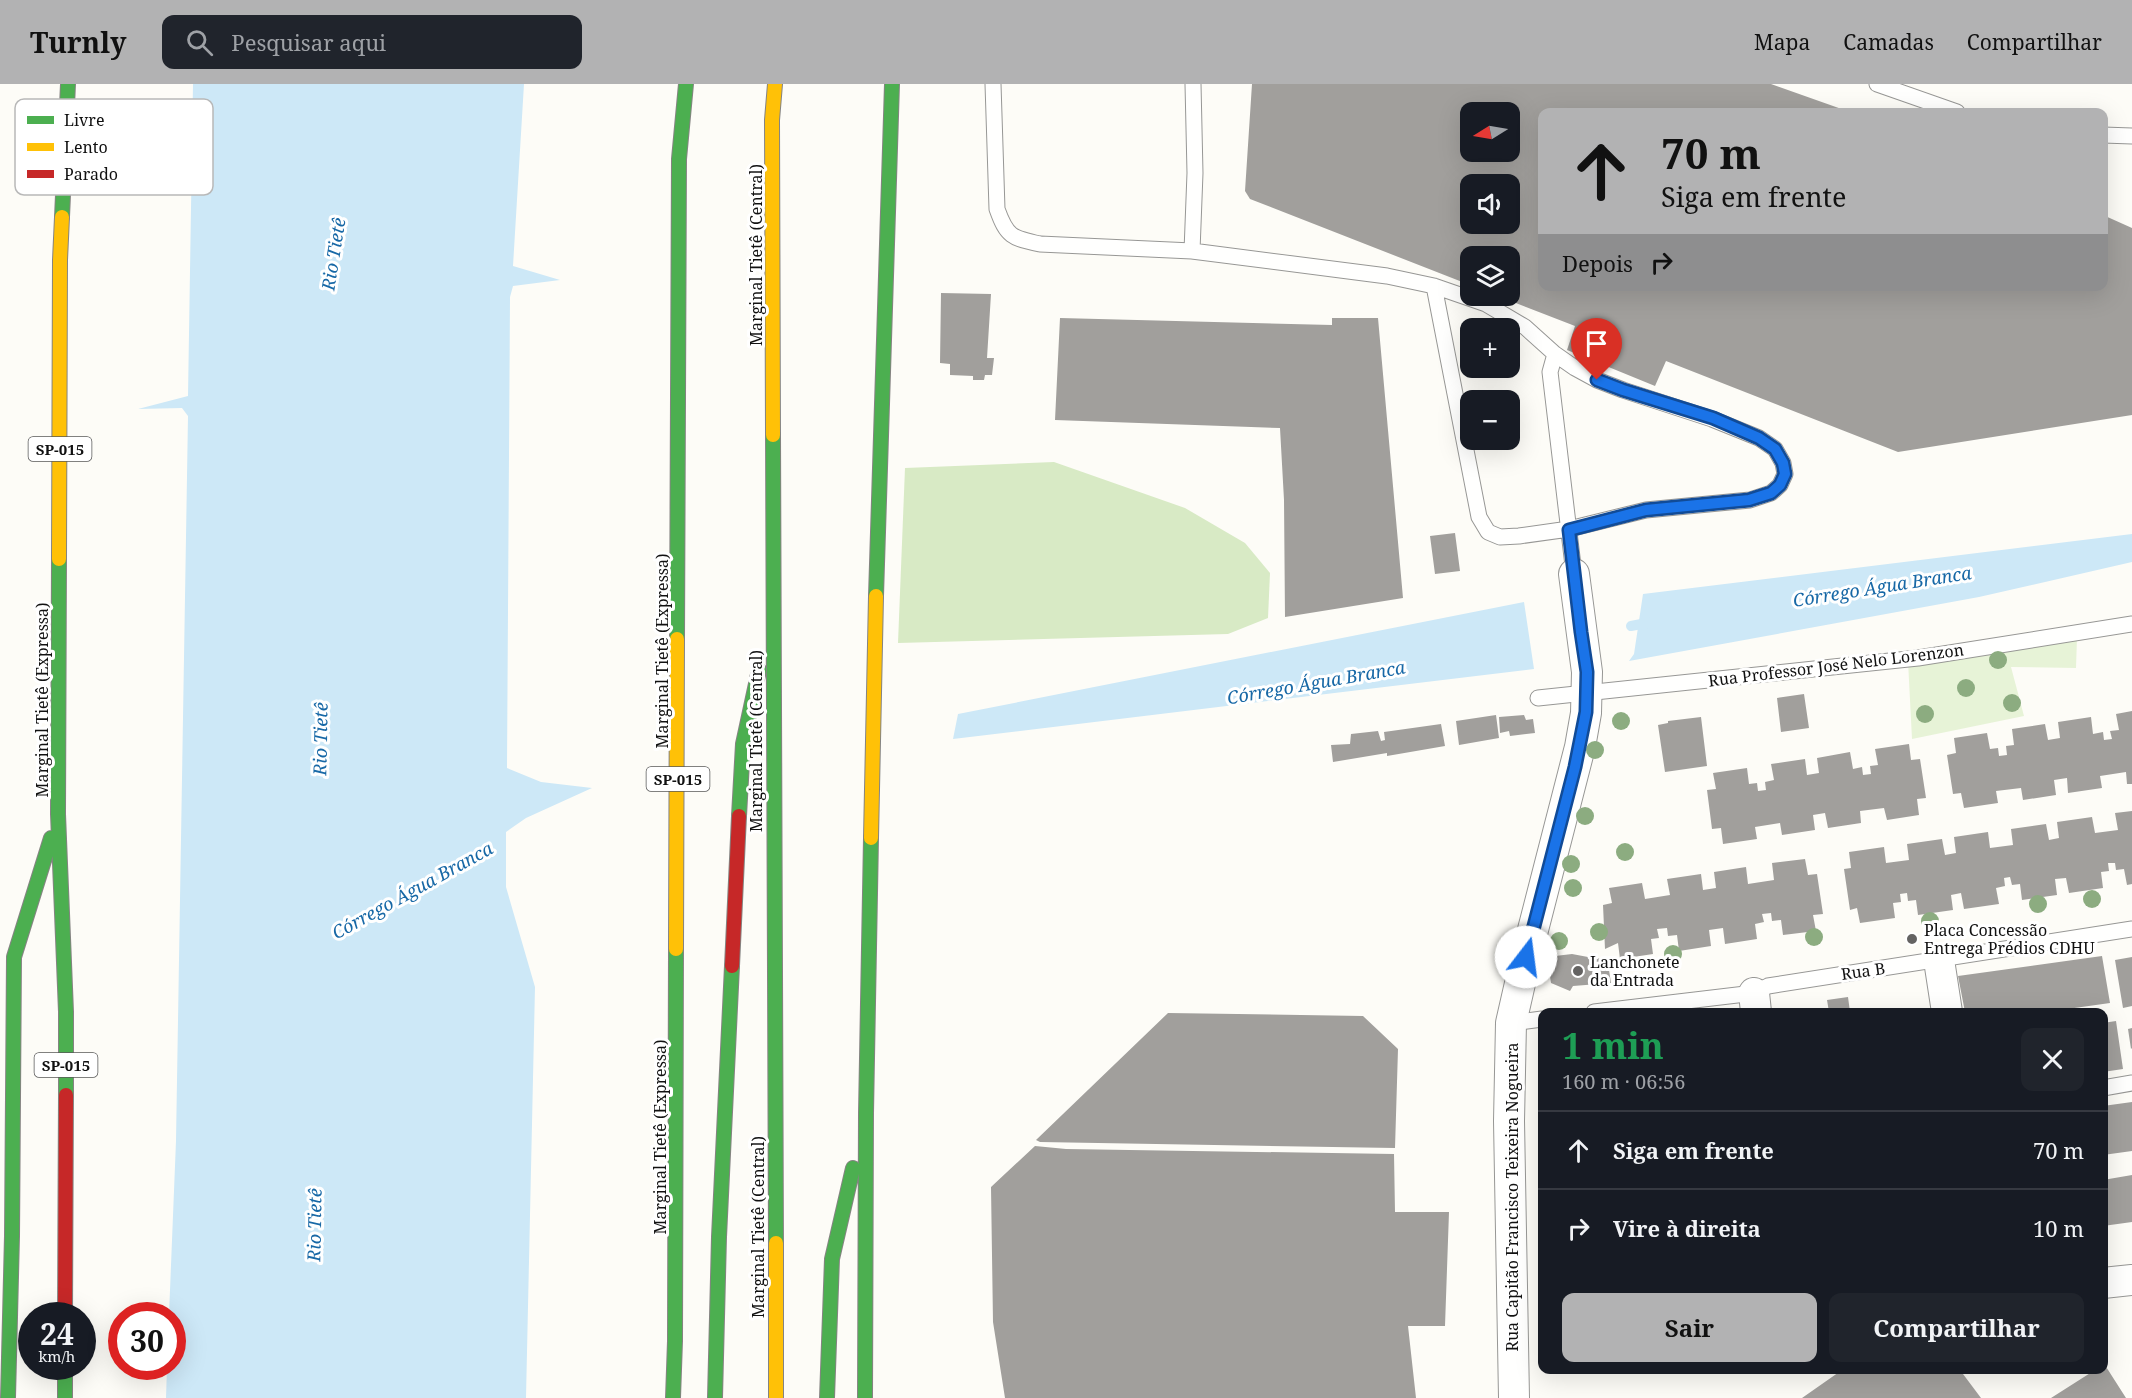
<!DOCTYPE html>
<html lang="pt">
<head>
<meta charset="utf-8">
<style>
	:root { --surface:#171b24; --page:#20242c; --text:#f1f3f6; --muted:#9ea1a6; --line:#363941; --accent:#b2b2b3 }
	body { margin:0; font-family:"Noto Serif",serif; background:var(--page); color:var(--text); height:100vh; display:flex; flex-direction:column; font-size:22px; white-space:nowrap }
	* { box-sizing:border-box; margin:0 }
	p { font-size:20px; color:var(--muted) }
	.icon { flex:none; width:33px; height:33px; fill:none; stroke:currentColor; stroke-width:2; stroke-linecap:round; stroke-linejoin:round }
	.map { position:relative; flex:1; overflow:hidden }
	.side { position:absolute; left:1538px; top:924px; width:570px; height:366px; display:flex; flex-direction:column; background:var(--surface); border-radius:12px; box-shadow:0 6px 24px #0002 }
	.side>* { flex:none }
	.top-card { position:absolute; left:1538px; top:24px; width:570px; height:183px; border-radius:12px; box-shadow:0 6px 24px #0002; background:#b2b2b3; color:#111; overflow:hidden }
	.needle { width:39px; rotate:259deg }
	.tools { position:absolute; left:1460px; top:18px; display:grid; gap:12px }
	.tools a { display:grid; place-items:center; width:60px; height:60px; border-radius:12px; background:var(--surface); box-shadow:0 6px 24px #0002; font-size:30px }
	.speed { position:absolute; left:18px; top:1218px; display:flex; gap:12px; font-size:30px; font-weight:700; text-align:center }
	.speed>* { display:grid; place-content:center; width:78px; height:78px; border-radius:50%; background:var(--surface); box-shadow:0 6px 24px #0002; line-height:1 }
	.speed small { font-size:15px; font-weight:400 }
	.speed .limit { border:9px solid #d22; background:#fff; color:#111 }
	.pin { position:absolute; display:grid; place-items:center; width:51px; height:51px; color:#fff; margin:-62px -26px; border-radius:50% 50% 50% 0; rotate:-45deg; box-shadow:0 0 6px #0007 }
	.pin .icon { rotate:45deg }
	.me { position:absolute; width:66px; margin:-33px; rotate:15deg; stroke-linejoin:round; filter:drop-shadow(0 0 4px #0008) }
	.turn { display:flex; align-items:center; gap:21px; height:126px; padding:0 24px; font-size:27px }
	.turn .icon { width:78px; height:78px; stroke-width:2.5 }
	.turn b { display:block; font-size:42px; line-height:51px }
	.then { display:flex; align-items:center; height:57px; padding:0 24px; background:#0003; gap:12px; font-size:22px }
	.round { display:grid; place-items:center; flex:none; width:63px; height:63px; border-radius:12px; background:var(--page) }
	.overview { display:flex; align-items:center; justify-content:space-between; height:102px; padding:0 24px }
	h1 { font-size:36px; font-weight:700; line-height:45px; color:#1e9e55 }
	.button { display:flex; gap:12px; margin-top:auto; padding:12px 24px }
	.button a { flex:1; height:69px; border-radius:12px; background:var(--accent); color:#111; font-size:24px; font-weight:700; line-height:69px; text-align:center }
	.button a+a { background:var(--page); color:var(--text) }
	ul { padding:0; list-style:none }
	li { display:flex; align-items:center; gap:18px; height:78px; padding:0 24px; border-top:2px solid var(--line) }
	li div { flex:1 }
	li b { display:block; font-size:22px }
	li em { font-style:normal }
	header { display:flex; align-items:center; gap:36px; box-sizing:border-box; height:84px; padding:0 30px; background:var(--accent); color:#111 }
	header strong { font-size:28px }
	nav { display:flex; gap:33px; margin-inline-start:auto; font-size:21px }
	.search { width:420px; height:54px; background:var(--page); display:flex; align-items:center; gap:15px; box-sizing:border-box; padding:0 21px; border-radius:12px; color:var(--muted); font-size:22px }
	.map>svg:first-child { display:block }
</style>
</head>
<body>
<header>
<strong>Turnly</strong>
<div class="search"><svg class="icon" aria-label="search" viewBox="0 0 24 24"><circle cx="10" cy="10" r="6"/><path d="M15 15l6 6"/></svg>Pesquisar aqui</div>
<nav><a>Mapa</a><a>Camadas</a><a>Compartilhar</a></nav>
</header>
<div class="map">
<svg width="2132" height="1314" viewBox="0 0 2132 1314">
	<rect width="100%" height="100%" fill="#fdfcf7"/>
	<path fill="#e7f3d7" d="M 2077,554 L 2076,584 L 2011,583 L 2024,632 L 1912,655 L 1908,577 Z"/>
	<path fill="#d8eac5" d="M 1054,378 L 1185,424 L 1245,459 L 1270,489 L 1268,534 L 1228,550 L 898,559 L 905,384 Z"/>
	<path fill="#cde8f7" d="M 193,0 L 524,0 L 513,182 L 560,196 L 513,202 L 510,213 L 507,684 L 541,698 L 592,704 L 526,734 L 506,748 L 506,803 L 535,903 L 526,1314 L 166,1314 L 167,1283 L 172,1282 L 172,1232 L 169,1231 L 176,1057 L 188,332 L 182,324 L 138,325 L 188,312 Z
		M 2132,450 L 2132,478 L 1979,513 L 1629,577 L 1634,570 L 1643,510 Z
		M 1524,518 L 1534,585 L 953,655 L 958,630 Z"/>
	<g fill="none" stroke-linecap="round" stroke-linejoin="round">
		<path stroke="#cde8f7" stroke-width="10" d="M 1631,542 L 1652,538"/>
	</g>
	<path fill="#a19f9c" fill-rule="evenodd" d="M 1252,0 L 1771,0 L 1850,28 L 1542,28 L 1542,202 L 2103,202 L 2103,131 L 2132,144 L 2132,331 L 1898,368 L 1666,277 L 1655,302 L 1567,266 L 1575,242 L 1498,212 L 1509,212 L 1509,172 L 1470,172 L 1470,201 L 1250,115 L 1245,107 ZM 1470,28 L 1509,28 L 1509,68 L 1470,68 ZM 1470,100 L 1509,100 L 1509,140 L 1470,140 Z
		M 941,209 L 991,210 L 987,274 L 994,274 L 992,291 L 985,291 L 984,296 L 973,296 L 973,292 L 950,291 L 950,280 L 940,279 Z
		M 1060,234 L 1332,241 L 1332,234 L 1378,234 L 1403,514 L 1285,533 L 1284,416 L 1280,344 L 1055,336 Z
		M 1455,449 L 1460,487 L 1435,490 L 1430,452 Z
		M 1804,610 L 1809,644 L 1781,648 L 1777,614 Z
		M 2132,627 L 2132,700 L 2127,700 L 2126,688 L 2100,692 L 2102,704 L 2068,709 L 2067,694 L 2054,696 L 2056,711 L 2023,716 L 2021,704 L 1996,707 L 1998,719 L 1964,724 L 1961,709 L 1953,710 L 1947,671 L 1956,669 L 1954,654 L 1987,649 L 1990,665 L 1998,664 L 1999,672 L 2007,671 L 2006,662 L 2014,661 L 2012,645 L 2045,640 L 2048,656 L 2060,654 L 2058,638 L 2091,633 L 2093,650 L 2103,648 L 2104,656 L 2112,655 L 2110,647 L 2119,646 L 2116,630 Z
		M 1496,631 L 1499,654 L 1459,661 L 1456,637 Z
		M 1524,631 L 1526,636 L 1533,635 L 1535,649 L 1510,652 L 1509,647 L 1500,649 L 1499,633 Z
		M 1701,633 L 1707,682 L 1665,688 L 1658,641 L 1668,639 L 1668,637 Z
		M 1441,640 L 1445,662 L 1387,672 L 1387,669 L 1333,678 L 1331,661 L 1350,660 L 1351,650 L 1378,647 L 1381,657 L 1385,656 L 1384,648 Z
		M 1909,660 L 1911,676 L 1920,675 L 1926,714 L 1917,715 L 1919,731 L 1887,736 L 1884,724 L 1860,727 L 1861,739 L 1828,744 L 1825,729 L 1813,731 L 1815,746 L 1782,751 L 1780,739 L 1755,743 L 1757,755 L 1723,760 L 1721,744 L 1712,745 L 1707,706 L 1716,705 L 1713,689 L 1747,684 L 1749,700 L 1757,699 L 1758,707 L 1766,706 L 1765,698 L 1774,696 L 1771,680 L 1805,675 L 1807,691 L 1819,689 L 1817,674 L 1850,668 L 1853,685 L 1862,683 L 1863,691 L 1871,690 L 1870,682 L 1878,681 L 1875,665 Z
		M 2132,727 L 2132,800 L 2127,801 L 2124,785 L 2116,786 L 2115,779 L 2108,779 L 2109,787 L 2101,788 L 2103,804 L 2069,809 L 2066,794 L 2055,795 L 2057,811 L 2022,816 L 2020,800 L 2012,801 L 2010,793 L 2004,794 L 2005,802 L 1996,804 L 1999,820 L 1964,825 L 1961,809 L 1951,811 L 1953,826 L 1918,831 L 1916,816 L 1908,817 L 1907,809 L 1900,810 L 1901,818 L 1893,819 L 1895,834 L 1860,839 L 1857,824 L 1850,826 L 1844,785 L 1851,784 L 1849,768 L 1884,763 L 1886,779 L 1909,776 L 1907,760 L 1942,755 L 1945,771 L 1956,769 L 1954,753 L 1988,748 L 1990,764 L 2013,761 L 2011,745 L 2046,740 L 2049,756 L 2059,754 L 2057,738 L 2092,733 L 2095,749 L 2118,746 L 2115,729 Z
		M 1805,775 L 1808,791 L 1817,790 L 1823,830 L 1813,831 L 1816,847 L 1783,851 L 1781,836 L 1772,837 L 1771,829 L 1762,830 L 1764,838 L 1755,840 L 1757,855 L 1725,860 L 1723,844 L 1709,846 L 1711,862 L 1679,867 L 1677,851 L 1668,852 L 1667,844 L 1657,845 L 1659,854 L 1651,855 L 1653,870 L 1620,875 L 1618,859 L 1605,865 L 1603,821 L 1612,819 L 1609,804 L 1642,799 L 1645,815 L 1670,811 L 1667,795 L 1701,790 L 1703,806 L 1716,804 L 1714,788 L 1746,783 L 1748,800 L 1774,796 L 1772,779 Z
		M 1572,870 L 1588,873 L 1590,876 L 1607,873 L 1611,899 L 1573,902 L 1570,907 L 1551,899 L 1547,873 Z
		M 2102,872 L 2110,919 L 2046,928 L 1965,928 L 1958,892 Z
		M 2132,873 L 2132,922 L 2123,924 L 2115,876 Z
		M 1848,913 L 1850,928 L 1829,928 L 1827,916 Z
		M 1168,929 L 1363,932 L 1398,965 L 1395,1064 L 1040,1058 L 1036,1056 Z
		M 2116,937 L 2123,985 L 2103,988 L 2103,939 Z
		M 2132,944 L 2132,964 L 2131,965 L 2128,945 Z
		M 2132,1018 L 2132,1067 L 2103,1071 L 2103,1022 Z
		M 1035,1062 L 1066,1065 L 1394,1070 L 1395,1128 L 1449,1128 L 1445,1242 L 1408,1242 L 1416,1314 L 1005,1314 L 993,1238 L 991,1103 Z
		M 2132,1091 L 2132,1138 L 2103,1142 L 2103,1096 Z
		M 2103,1278 L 2126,1314 L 2051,1314 L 2095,1286 L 2103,1286 Z
		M 1842,1286 L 1960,1286 L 1981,1314 L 1802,1314 Z"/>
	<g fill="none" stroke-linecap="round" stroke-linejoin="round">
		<defs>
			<path id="lane" d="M 993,0 L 997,125 C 1007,153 1012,154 1040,160 L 1192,167 L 1387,192 L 1434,202 L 1486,220 L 1525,243 L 1555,270 L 1575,284 L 1597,296 L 1623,306 L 1712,335 L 1759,354 L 1775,365 L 1783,379 L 1785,390 L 1780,401 L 1771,409 L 1750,416 L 1646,426 L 1569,445 L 1519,452 L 1500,453 L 1488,448 L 1479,433 L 1434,202
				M 1877,0 L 1957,28
				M 2103,51 L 2132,52
				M 1192,167 L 1195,89 L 1193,0
				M 1555,270 L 1550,288 L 1574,490
				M 1538,614 L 1918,574 L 2132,540
				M 1594,928 L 1754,909 L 1768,902 L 2132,845
				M 1511,939 L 1542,935
				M 2103,1004 L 2132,999"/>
			<path id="street" d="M 1939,876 L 1947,928
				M 1754,909 L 1756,928
				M 2103,1199 L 2132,1196
				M 1514,1314 L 1509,1037 L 1511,939 L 1526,873 L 1580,663 L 1586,629 L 1587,588 L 1574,490"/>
			<path id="fast" d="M 62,133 L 68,0
				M 773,351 L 776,1159
				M 59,475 L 58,730 L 66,928 L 66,1011
				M 876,512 L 892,0
				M 677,555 L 679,75 L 686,0
				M 739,732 L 743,660 L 759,586
				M 65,1282 L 65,1314
				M 8,1314 L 12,1152 L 14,873 L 51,754
				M 673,1314 L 675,1257 L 676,865
				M 715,1314 L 719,1153 L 732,882
				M 827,1314 L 832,1175 L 853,1084
				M 865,1314 L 866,1029 L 871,754"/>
			<path id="slow" d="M 773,351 L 772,36 L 775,0
				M 59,475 L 60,176 L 62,133
				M 871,754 L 876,512
				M 676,865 L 677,555
				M 776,1159 L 776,1314"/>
			<path id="jam" d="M 732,882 L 739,732
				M 65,1232 L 66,1011"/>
		</defs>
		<use href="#lane" stroke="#979795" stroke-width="17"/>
		<use href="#street" stroke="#979795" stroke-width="32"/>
		<use href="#fast" stroke="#858482" stroke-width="16"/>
		<use href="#slow" stroke="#858482" stroke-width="16"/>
		<use href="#jam" stroke="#858482" stroke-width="16"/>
		<use href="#lane" stroke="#fffffe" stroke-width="15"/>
		<use href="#street" stroke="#fffffe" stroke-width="30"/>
		<use href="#fast" stroke="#4caf50" stroke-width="14"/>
		<use href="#slow" stroke="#ffc107" stroke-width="14"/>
		<use href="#jam" stroke="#c62828" stroke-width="14"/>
	</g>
	<g fill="#8cac80">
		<circle cx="1998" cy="576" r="9"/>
		<circle cx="1966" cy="604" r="9"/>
		<circle cx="2012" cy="619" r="9"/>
		<circle cx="1925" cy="630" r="9"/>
		<circle cx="1621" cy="637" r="9"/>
		<circle cx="1595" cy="666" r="9"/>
		<circle cx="1585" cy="732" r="9"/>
		<circle cx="1625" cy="768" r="9"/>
		<circle cx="1571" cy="780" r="9"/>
		<circle cx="1573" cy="804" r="9"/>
		<circle cx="2092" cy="815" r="9"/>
		<circle cx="2038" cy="820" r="9"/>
		<circle cx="1930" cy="837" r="9"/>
		<circle cx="1599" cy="848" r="9"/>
		<circle cx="1814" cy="853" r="9"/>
		<circle cx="1559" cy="857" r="9"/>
		<circle cx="1673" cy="870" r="9"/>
	</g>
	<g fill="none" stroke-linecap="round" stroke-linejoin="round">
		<defs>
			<path id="route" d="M 1526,873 L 1575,683 L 1586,628 L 1587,588 L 1581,548 L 1569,446 L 1646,426 L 1749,416 L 1771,409 L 1780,401 L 1785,390 L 1783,379 L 1775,365 L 1759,354 L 1713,334 L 1623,306 L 1597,296"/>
		</defs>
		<use href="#route" stroke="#114b97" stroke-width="15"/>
		<use href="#route" stroke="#1a73e8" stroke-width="10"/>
	</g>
	<g fill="#646362" stroke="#fff" stroke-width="2">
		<circle cx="1912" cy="855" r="6"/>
		<circle cx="1578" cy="887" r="6"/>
	</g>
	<g text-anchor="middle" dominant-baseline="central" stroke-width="6" stroke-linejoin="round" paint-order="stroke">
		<g fill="#fff" stroke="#585858" stroke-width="1.5">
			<rect x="28.5" y="353" width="63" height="24" rx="4.5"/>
			<rect x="646.5" y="683" width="63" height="24" rx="4.5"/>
			<rect x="34.5" y="969" width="63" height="24" rx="4.5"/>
		</g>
		<g font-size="15" font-weight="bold" fill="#111">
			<text x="60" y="365">SP-015</text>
			<text x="678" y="695">SP-015</text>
			<text x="66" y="981">SP-015</text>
		</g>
		<g font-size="16" fill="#111" stroke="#fff">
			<text transform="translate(756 171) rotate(-90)">Marginal Tietê (Central)</text>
			<text transform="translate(662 567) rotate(-90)">Marginal Tietê (Expressa)</text>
			<text transform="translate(1836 581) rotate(-7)">Rua Professor José Nelo Lorenzon</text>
			<text transform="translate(42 616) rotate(-90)">Marginal Tietê (Expressa)</text>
			<text transform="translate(756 657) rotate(-90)">Marginal Tietê (Central)</text>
			<text transform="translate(1863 887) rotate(-8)">Rua B</text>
			<text transform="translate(660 1053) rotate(-90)">Marginal Tietê (Expressa)</text>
			<text transform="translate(1512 1113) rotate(-90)">Rua Capitão Francisco Teixeira Nogueira</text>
			<text transform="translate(758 1143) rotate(-90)">Marginal Tietê (Central)</text>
		</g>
		<g font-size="16" fill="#111" stroke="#fff" text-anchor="start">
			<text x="1924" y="846">Placa Concessão<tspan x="1924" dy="18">Entrega Prédios CDHU</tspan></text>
			<text x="1590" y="878">Lanchonete<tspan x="1590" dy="18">da Entrada</tspan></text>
		</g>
		<g font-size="18" font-style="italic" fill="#1768a6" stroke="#fff">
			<text transform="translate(333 170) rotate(-81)">Rio Tietê</text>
			<text transform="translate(1882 502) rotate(-9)">Córrego Água Branca</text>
			<text transform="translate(1316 598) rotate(-10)">Córrego Água Branca</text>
			<text transform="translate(320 655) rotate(-89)">Rio Tietê</text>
			<text transform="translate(412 806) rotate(-29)">Córrego Água Branca</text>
			<text transform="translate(314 1141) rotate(-89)">Rio Tietê</text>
		</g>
	</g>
	<rect x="15" y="15" width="198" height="96" rx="9" fill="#fff" stroke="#b8b8b8" stroke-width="1.5"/>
	<rect x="27" y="32" width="27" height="8" fill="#4caf50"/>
	<rect x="27" y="59" width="27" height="8" fill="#ffc107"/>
	<rect x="27" y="86" width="27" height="8" fill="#c62828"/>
	<g font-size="16" fill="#111">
		<text x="64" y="42">Livre</text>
		<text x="64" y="69">Lento</text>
		<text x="64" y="96">Parado</text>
	</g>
</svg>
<div class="tools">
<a><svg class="needle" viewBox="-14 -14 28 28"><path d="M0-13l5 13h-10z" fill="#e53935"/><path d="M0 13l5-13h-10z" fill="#9ea1a6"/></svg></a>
<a><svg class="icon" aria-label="sound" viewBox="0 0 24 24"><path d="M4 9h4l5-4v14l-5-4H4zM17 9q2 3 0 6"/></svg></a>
<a><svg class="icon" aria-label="layers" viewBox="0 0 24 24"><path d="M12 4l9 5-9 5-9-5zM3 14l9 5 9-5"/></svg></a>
<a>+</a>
<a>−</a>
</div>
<div class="speed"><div>24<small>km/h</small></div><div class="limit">30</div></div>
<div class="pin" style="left:1597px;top:296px;background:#d93025"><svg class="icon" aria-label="arrive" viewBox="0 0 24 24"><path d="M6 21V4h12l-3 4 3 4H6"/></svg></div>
<svg class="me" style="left:1526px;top:873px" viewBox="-20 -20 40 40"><circle r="19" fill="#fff"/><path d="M0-13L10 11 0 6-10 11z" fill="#1a73e8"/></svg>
<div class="top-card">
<div class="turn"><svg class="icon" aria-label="ahead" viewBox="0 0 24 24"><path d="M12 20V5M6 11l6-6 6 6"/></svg><div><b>70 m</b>Siga em frente</div></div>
<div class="then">Depois<svg class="icon" aria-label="right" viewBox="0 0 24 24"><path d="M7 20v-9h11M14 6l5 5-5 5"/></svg></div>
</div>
<section class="side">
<div class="overview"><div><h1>1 min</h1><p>160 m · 06:56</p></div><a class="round"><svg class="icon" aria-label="close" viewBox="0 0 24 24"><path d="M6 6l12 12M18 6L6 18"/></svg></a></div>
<ul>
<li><svg class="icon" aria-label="ahead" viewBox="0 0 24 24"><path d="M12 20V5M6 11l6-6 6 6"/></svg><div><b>Siga em frente</b></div><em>70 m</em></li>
<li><svg class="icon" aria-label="right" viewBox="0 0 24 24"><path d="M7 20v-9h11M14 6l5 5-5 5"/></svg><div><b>Vire à direita</b></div><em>10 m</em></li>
</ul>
<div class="button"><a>Sair</a><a>Compartilhar</a></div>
</section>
</div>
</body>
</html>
